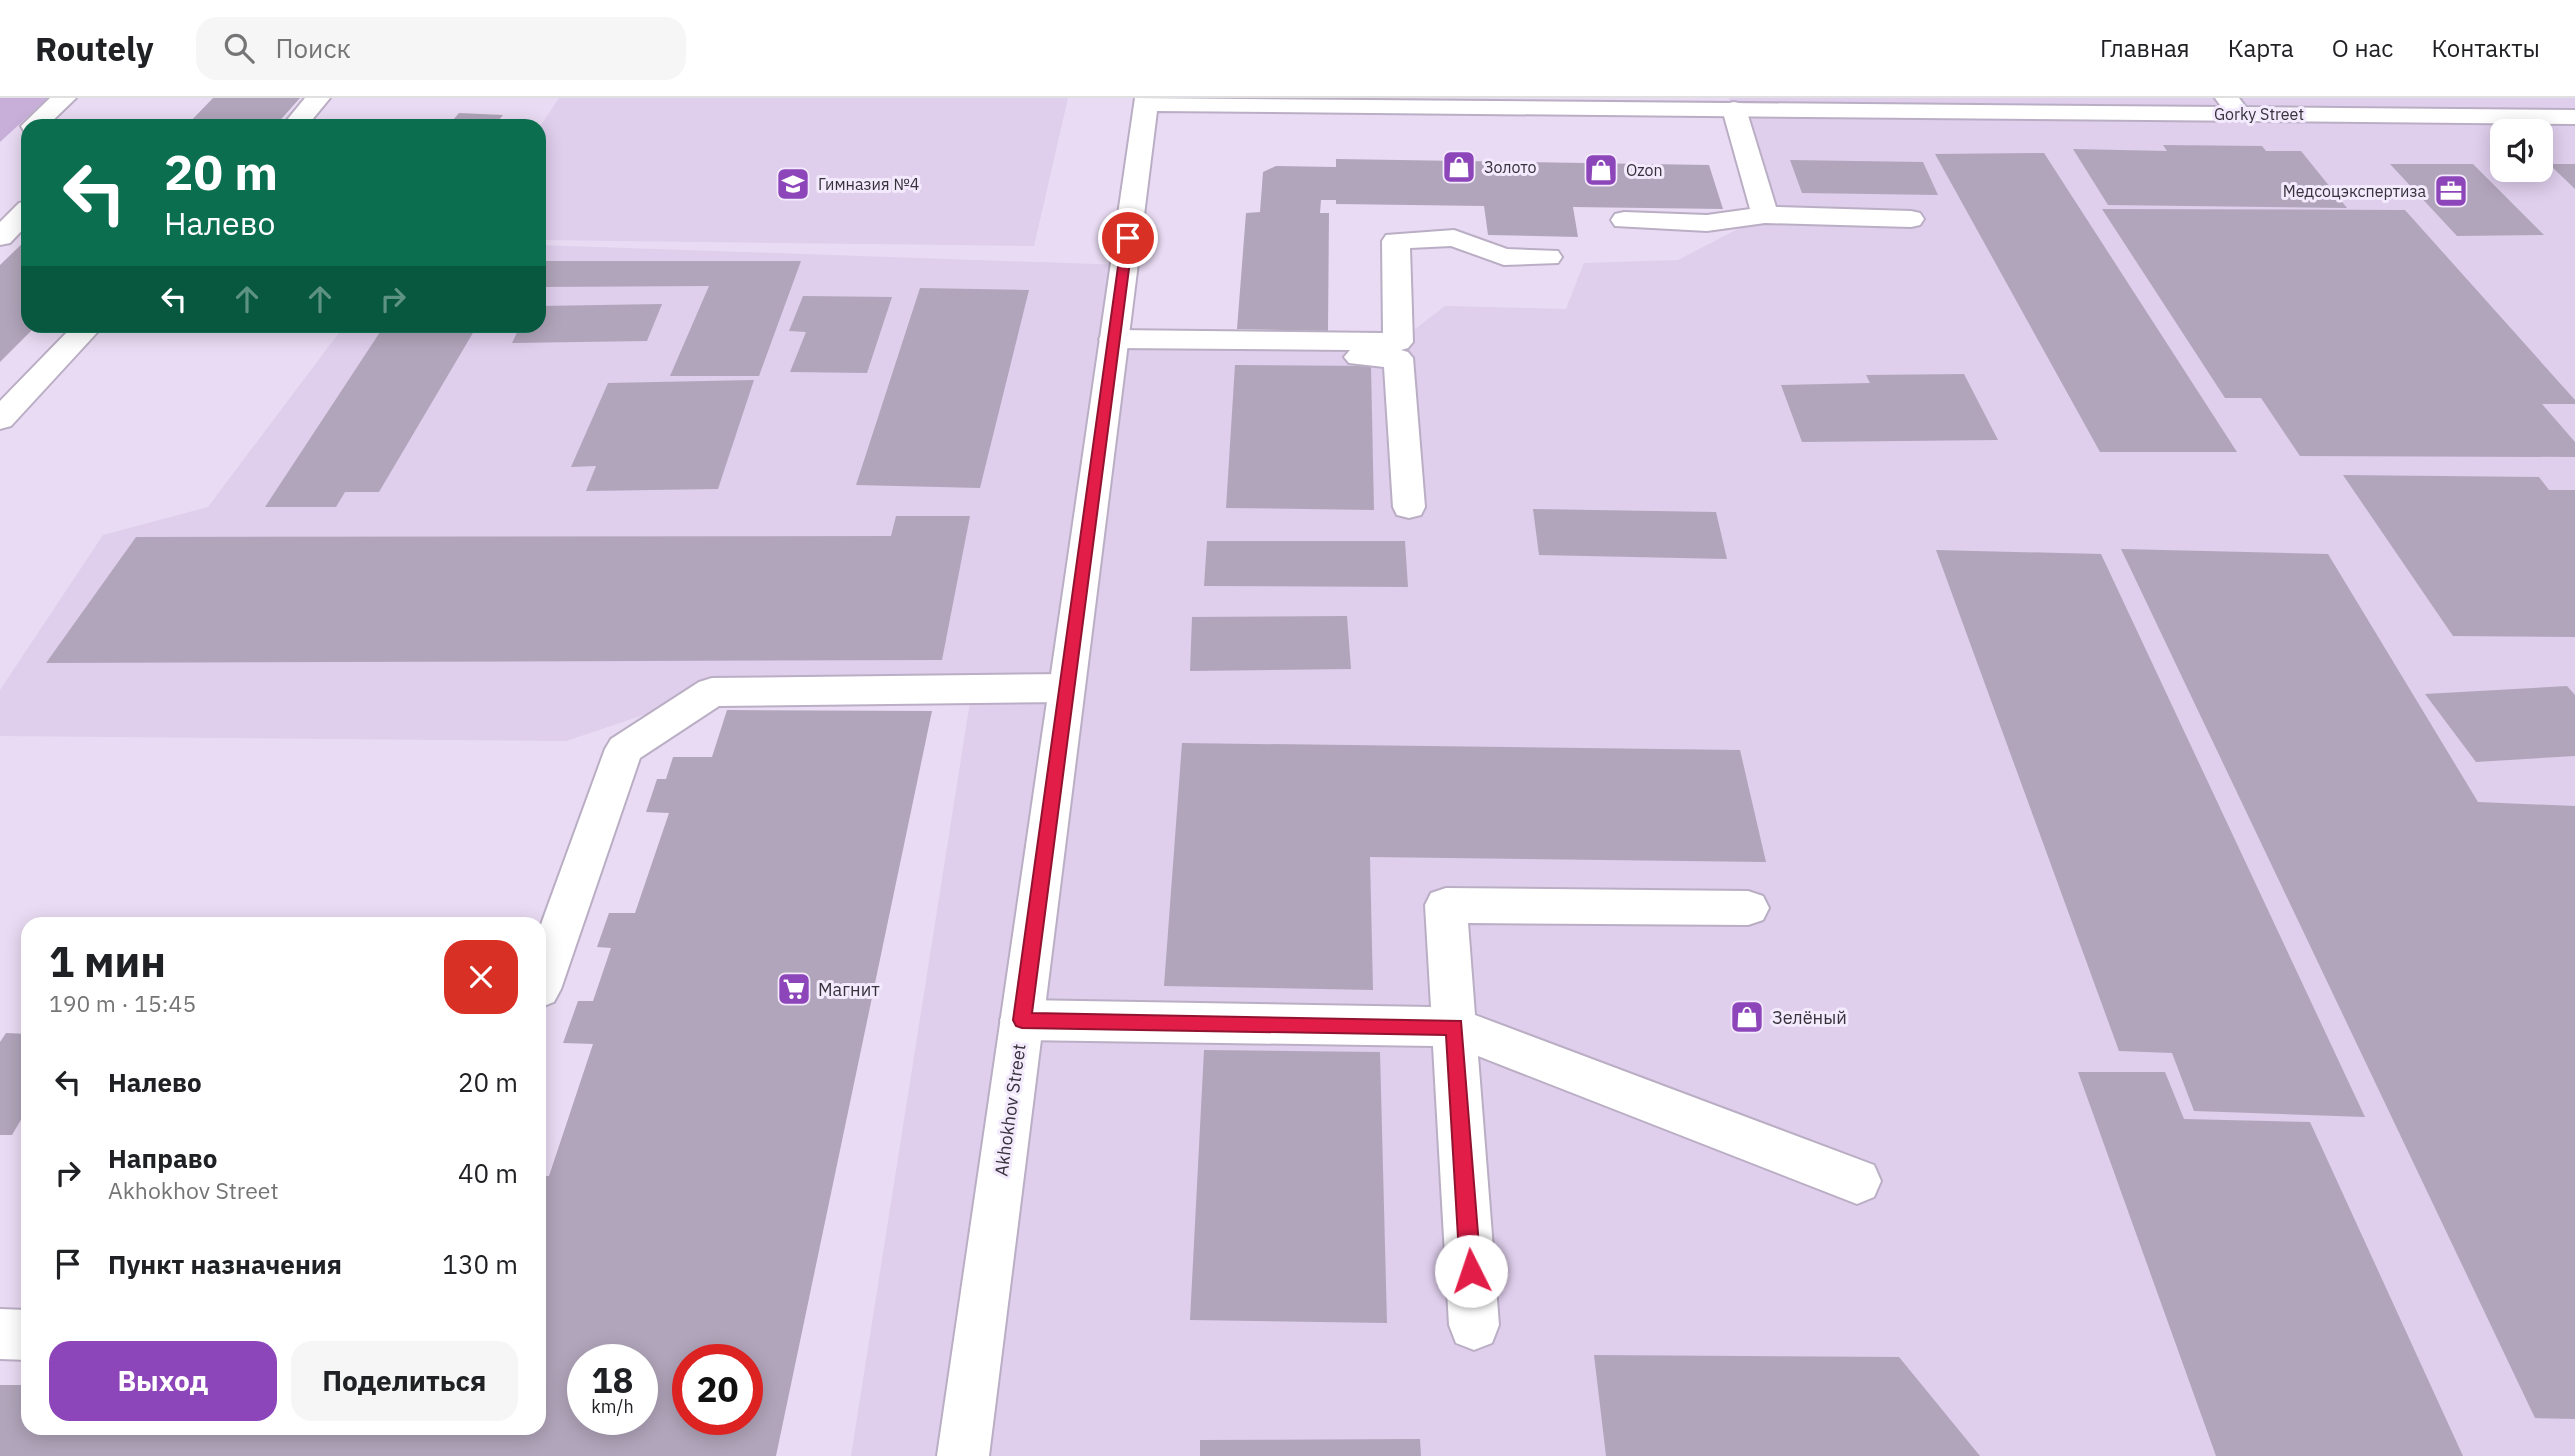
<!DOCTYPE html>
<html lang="ru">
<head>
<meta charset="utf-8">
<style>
	:root { --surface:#fff; --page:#f6f6f6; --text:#202124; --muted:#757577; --line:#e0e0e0; --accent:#8d46b9 }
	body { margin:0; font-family:"IBM Plex Sans",sans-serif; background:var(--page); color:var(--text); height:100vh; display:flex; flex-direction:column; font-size:26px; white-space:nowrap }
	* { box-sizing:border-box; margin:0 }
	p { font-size:23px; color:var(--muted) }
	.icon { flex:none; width:38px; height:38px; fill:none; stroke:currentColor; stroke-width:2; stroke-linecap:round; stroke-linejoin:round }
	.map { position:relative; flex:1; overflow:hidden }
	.panel { position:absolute; left:21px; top:819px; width:525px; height:518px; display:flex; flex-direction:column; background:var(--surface); border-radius:21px; box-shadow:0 4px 18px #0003 }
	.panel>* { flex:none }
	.hud { position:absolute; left:21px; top:21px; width:525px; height:214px; border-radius:21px; box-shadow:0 4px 18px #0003; background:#0b6e4f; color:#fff; overflow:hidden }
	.fabs { position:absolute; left:2490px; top:21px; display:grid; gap:14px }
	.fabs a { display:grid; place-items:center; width:63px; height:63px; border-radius:14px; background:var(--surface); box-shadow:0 4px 18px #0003; font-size:35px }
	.speed { position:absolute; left:567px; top:1246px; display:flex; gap:14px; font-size:35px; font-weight:700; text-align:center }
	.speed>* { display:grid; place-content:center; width:91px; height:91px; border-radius:50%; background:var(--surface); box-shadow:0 4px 18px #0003; line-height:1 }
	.speed small { font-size:18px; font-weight:400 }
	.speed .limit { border:10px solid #d22; background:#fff; color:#111 }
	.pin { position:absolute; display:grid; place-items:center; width:60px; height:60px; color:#fff; margin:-30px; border:4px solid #fff; border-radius:50%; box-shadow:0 2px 7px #0007 }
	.me { position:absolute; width:77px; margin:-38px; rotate:356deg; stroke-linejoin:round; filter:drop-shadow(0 0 5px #0008) }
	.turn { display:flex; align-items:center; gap:24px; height:147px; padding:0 28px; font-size:32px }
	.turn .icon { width:91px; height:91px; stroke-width:2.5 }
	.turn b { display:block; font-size:49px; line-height:60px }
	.lanes { display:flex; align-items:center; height:66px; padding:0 28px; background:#0003; justify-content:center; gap:35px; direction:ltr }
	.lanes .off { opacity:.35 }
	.round { display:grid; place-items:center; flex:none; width:74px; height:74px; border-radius:21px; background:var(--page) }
	.summary { display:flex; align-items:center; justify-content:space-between; height:119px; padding:0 28px }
	h1 { font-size:42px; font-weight:700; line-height:52px }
	.primary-button { display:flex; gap:14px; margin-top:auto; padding:14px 28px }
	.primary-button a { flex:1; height:80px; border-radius:21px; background:var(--accent); color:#fff; font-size:28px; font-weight:700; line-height:80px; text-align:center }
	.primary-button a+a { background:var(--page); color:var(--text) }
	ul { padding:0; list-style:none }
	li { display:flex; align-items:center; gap:21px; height:91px; padding:0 28px }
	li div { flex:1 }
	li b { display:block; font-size:26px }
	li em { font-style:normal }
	header { display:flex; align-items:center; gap:42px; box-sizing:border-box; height:98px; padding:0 35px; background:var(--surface); border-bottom:2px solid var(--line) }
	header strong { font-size:33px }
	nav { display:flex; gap:38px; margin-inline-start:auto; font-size:24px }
	.search { width:490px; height:63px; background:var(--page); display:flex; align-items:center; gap:18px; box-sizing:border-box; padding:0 24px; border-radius:21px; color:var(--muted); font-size:26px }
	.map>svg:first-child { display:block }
</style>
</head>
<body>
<header>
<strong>Routely</strong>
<div class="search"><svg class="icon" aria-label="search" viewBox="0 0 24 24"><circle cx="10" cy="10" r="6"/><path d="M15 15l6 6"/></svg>Поиск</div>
<nav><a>Главная</a><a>Карта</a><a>О нас</a><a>Контакты</a></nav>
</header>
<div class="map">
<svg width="2575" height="1358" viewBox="0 0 2575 1358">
	<rect width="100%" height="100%" fill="#e9dbf3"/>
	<path fill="#dfceec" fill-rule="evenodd" d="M 559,0 L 1068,0 L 1034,148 L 539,142 L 539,30 Z
		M 1729,0 L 2575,0 L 2575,1358 L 851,1358 L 972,591 L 712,594 L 566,643 L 0,638 L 0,592 L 103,437 L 208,409 L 344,228 L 539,228 L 539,147 L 1124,167 L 1114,240 L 1398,244 L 1445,208 L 1566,211 L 1584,165 L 1678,162 L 1765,117 ZM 2502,33 L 2541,33 L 2541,72 L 2502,72 Z"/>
	<path fill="#c7afda" d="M 0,0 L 48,0 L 0,44 Z"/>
	<path fill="#b1a5bb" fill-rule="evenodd" d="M 213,0 L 300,0 L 275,28 L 186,28 Z
		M 459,15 L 503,17 L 494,28 L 448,28 Z
		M 2163,47 L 2262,48 L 2266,53 L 2301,53 L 2347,110 L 2108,107 L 2073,51 L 2167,53 Z
		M 2044,55 L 2237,354 L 2100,354 L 1935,56 Z
		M 1336,61 L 1709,67 L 1723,111 L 1573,109 L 1578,139 L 1488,137 L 1484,108 L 1336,106 L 1336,102 L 1321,102 L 1320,115 L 1329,115 L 1328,233 L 1237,231 L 1246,115 L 1260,114 L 1263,74 L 1276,68 L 1336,69 Z
		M 1790,62 L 1923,64 L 1938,97 L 1802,95 Z
		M 2390,66 L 2473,66 L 2544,137 L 2457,138 Z
		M 2549,66 L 2575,66 L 2575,91 Z
		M 2102,111 L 2405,112 L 2575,302 L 2575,306 L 2542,306 L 2575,344 L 2575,359 L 2300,358 L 2261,300 L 2225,300 Z
		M 28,140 L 28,228 L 36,228 L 0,264 L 0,167 Z
		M 539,163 L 801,163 L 759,278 L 670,278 L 709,188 L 539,189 Z
		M 920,190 L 1029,192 L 980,390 L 856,387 Z
		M 803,198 L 892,199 L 867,275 L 790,274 L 806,234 L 789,233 Z
		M 662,206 L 647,243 L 512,245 L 520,228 L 539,228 L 539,208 Z
		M 384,228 L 477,228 L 379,394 L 345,394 L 336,409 L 265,409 Z
		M 1235,267 L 1371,268 L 1374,412 L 1226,410 Z
		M 1964,276 L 1998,342 L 1802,344 L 1781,287 L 1870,285 L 1866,277 Z
		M 754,282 L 718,391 L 586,393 L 596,368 L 571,369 L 608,285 Z
		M 2343,377 L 2539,379 L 2549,392 L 2575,392 L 2575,539 L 2453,538 Z
		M 1533,411 L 1716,414 L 1727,461 L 1539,457 Z
		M 896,418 L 970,418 L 942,562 L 46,565 L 136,439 L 891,438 Z
		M 1207,443 L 1405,443 L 1408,489 L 1204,488 Z
		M 2121,451 L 2328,456 L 2478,704 L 2575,708 L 2575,1321 L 2535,1320 Z
		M 1936,452 L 2101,456 L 2365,1019 L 2194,1013 L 2172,955 L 2119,953 Z
		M 1347,518 L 1351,571 L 1190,573 L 1192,519 Z
		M 2567,588 L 2575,597 L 2575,658 L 2476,664 L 2425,596 Z
		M 727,612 L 932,613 L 776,1358 L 0,1358 L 0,1287 L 28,1287 L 28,1330 L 539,1330 L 539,1078 L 549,1078 L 593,946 L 563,945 L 578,903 L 593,903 L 611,850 L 597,849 L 609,815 L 635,815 L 669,715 L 646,714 L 657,681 L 666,681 L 673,659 L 712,659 ZM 583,1262 L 642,1262 L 642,1321 L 583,1321 ZM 688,1262 L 747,1262 L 747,1321 L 688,1321 Z
		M 1182,645 L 1740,652 L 1766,764 L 1370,759 L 1373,892 L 1164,888 Z
		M 6,935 L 28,936 L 28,1010 L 12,1037 L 0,1037 L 0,944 Z
		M 1204,952 L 1380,954 L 1387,1225 L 1190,1222 Z
		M 2078,974 L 2165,974 L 2184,1021 L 2310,1024 L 2463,1358 L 2216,1358 Z
		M 1594,1257 L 1899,1259 L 1980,1358 L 1606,1358 Z
		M 1420,1341 L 1421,1358 L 1200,1358 L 1200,1342 Z"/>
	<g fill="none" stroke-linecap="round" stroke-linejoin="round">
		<defs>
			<path id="lane" d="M 50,0 L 76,0 L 47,28 L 28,28 L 28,34 L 24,33 L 21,28 Z
				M 305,0 L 330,0 L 307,28 L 282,28 Z
				M 2215,0 L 2239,0 L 2251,16 L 2248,21 L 2230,21 Z
				M 1734,4 L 1743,6 L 1746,11 L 1776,109 L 1911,113 L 1920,115 L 1924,121 L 1920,127 L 1911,129 L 1765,125 L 1707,133 L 1615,128 L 1611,122 L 1615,116 L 1624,114 L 1707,117 L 1750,111 L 1722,11 L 1725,6 Z
				M 28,103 L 28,126 L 10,145 L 0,147 L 0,124 L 19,105 Z
				M 1454,132 L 1507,151 L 1558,153 L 1562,159 L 1558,165 L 1504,167 L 1451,148 L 1410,150 L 1413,244 L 1408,250 L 1401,252 L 1408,254 L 1413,260 L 1425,409 L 1421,417 L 1409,420 L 1397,417 L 1393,409 L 1384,269 L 1349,265 L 1344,259 L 1350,252 L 1114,250 L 1104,247 L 1099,241 L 1104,235 L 1114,232 L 1383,235 L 1382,143 L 1386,137 Z
				M 73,228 L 103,228 L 11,328 L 0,331 L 0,303 Z
				M 1067,576 L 1080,580 L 1085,590 L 1080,600 L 1067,604 L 719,608 L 640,660 L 561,891 L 554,904 L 539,910 L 539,832 L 605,651 L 611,641 L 699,584 L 712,580 Z
				M 1446,790 L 1748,793 L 1763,798 L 1769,810 L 1763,822 L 1748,827 L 1468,825 L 1475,917 L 1874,1067 L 1881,1083 L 1874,1099 L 1857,1106 L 1478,958 L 1499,1227 L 1492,1245 L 1474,1252 L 1456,1245 L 1449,1227 L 1433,948 L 1022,942 L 1007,936 L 1000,922 L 1007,908 L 1022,902 L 1431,909 L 1425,807 L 1431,795 Z
				M 0,1211 L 28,1212 L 28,1262 L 0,1261 Z"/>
			<path id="street" d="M 1135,0 L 2575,12 L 2575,26 L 1157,13 L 989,1358 L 937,1358 Z"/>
		</defs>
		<use href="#lane" stroke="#baaec4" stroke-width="4"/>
		<use href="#street" stroke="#baaec4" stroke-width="4"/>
		<use href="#lane" fill="#fff" fill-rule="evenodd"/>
		<use href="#street" fill="#fff" fill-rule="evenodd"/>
	</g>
	<path fill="#e11d48" stroke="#92132f" stroke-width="2" d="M 1128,137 L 1133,140 L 1032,915 L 1461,923 L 1481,1173 L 1478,1180 L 1471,1183 L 1463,1180 L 1460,1173 L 1446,937 L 1022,930 L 1016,928 L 1013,922 L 1122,140 Z"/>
	<defs>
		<symbol id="shop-square" viewBox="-11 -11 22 22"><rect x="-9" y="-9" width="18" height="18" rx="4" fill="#8d46b9" stroke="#f4eafd"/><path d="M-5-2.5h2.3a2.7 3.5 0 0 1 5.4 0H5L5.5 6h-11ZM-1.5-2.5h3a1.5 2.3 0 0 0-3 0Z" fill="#fff"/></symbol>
		<symbol id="school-square" viewBox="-11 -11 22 22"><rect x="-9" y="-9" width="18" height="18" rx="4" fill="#8d46b9" stroke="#f4eafd"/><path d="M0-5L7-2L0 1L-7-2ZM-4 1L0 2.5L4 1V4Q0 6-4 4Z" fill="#fff"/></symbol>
		<symbol id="office-square" viewBox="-11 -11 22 22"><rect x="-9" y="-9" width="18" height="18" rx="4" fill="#8d46b9" stroke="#f4eafd"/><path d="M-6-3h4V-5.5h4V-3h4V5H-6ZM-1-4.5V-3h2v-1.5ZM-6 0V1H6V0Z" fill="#fff"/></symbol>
		<symbol id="supermarket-square" viewBox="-11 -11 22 22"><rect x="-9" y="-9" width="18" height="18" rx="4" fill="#8d46b9" stroke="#f4eafd"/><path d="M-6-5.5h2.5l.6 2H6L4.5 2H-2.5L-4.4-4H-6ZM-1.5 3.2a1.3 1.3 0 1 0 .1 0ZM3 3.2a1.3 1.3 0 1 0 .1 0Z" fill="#fff"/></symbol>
	</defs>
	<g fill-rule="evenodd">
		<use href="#shop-square" x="1440" y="50" width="38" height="38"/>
		<use href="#shop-square" x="1582" y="53" width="38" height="38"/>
		<use href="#school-square" x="774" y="67" width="38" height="38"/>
		<use href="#office-square" x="2432" y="74" width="38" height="38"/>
		<use href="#supermarket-square" x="775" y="872" width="38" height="38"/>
		<use href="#shop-square" x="1728" y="900" width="38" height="38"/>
	</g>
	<g text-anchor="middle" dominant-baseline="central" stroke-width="6" stroke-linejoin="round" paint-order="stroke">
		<g font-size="16" fill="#37323b" stroke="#f4eafd">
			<text x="2259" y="16">Gorky Street</text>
		</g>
		<g font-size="16" fill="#37323b" stroke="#f4eafd" text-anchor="start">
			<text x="1484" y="69">Золото</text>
			<text x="1626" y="72">Ozon</text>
			<text x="818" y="86">Гимназия №4</text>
			<text x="2426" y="93" text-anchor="end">Медсоцэкспертиза</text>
		</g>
		<g font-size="18" fill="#37323b" stroke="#f4eafd" text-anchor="start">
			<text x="818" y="891">Магнит</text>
			<text x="1772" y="919">Зелёный</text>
		</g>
		<g font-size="18" fill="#37323b" stroke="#f4eafd">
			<text transform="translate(1010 1012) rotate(-82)">Akhokhov Street</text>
		</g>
	</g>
</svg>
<div class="fabs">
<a><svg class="icon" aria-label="sound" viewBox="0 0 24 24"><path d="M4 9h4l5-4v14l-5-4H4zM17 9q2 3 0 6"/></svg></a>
</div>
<div class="speed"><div>18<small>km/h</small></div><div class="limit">20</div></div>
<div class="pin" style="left:1128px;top:140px;background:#d93025"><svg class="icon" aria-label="arrive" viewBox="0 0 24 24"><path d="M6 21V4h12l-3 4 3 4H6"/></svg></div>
<svg class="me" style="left:1471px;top:1173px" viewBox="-20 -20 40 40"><circle r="19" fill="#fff"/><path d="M0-13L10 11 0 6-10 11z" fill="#e11d48"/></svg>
<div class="hud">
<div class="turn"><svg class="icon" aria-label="left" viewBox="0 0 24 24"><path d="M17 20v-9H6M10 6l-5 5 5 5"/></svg><div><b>20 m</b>Налево</div></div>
<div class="lanes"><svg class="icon" aria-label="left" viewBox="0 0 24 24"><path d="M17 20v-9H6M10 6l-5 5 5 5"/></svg><svg class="icon off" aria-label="ahead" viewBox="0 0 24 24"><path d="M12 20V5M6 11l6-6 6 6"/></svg><svg class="icon off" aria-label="ahead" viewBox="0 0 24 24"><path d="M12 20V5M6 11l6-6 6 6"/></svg><svg class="icon off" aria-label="right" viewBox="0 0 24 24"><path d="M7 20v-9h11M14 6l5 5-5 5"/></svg></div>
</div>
<section class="panel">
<div class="summary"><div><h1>1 мин</h1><p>190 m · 15:45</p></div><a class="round" style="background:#d93025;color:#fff"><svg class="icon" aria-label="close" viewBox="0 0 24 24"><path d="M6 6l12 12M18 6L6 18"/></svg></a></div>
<ul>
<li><svg class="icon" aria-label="left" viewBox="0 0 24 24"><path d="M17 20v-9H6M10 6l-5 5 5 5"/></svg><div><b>Налево</b></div><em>20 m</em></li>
<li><svg class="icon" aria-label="right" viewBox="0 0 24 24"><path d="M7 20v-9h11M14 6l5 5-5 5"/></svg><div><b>Направо</b><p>Akhokhov Street</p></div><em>40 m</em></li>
<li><svg class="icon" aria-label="arrive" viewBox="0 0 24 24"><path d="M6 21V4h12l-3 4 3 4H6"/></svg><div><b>Пункт назначения</b></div><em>130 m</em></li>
</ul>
<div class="primary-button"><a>Выход</a><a>Поделиться</a></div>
</section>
</div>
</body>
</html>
